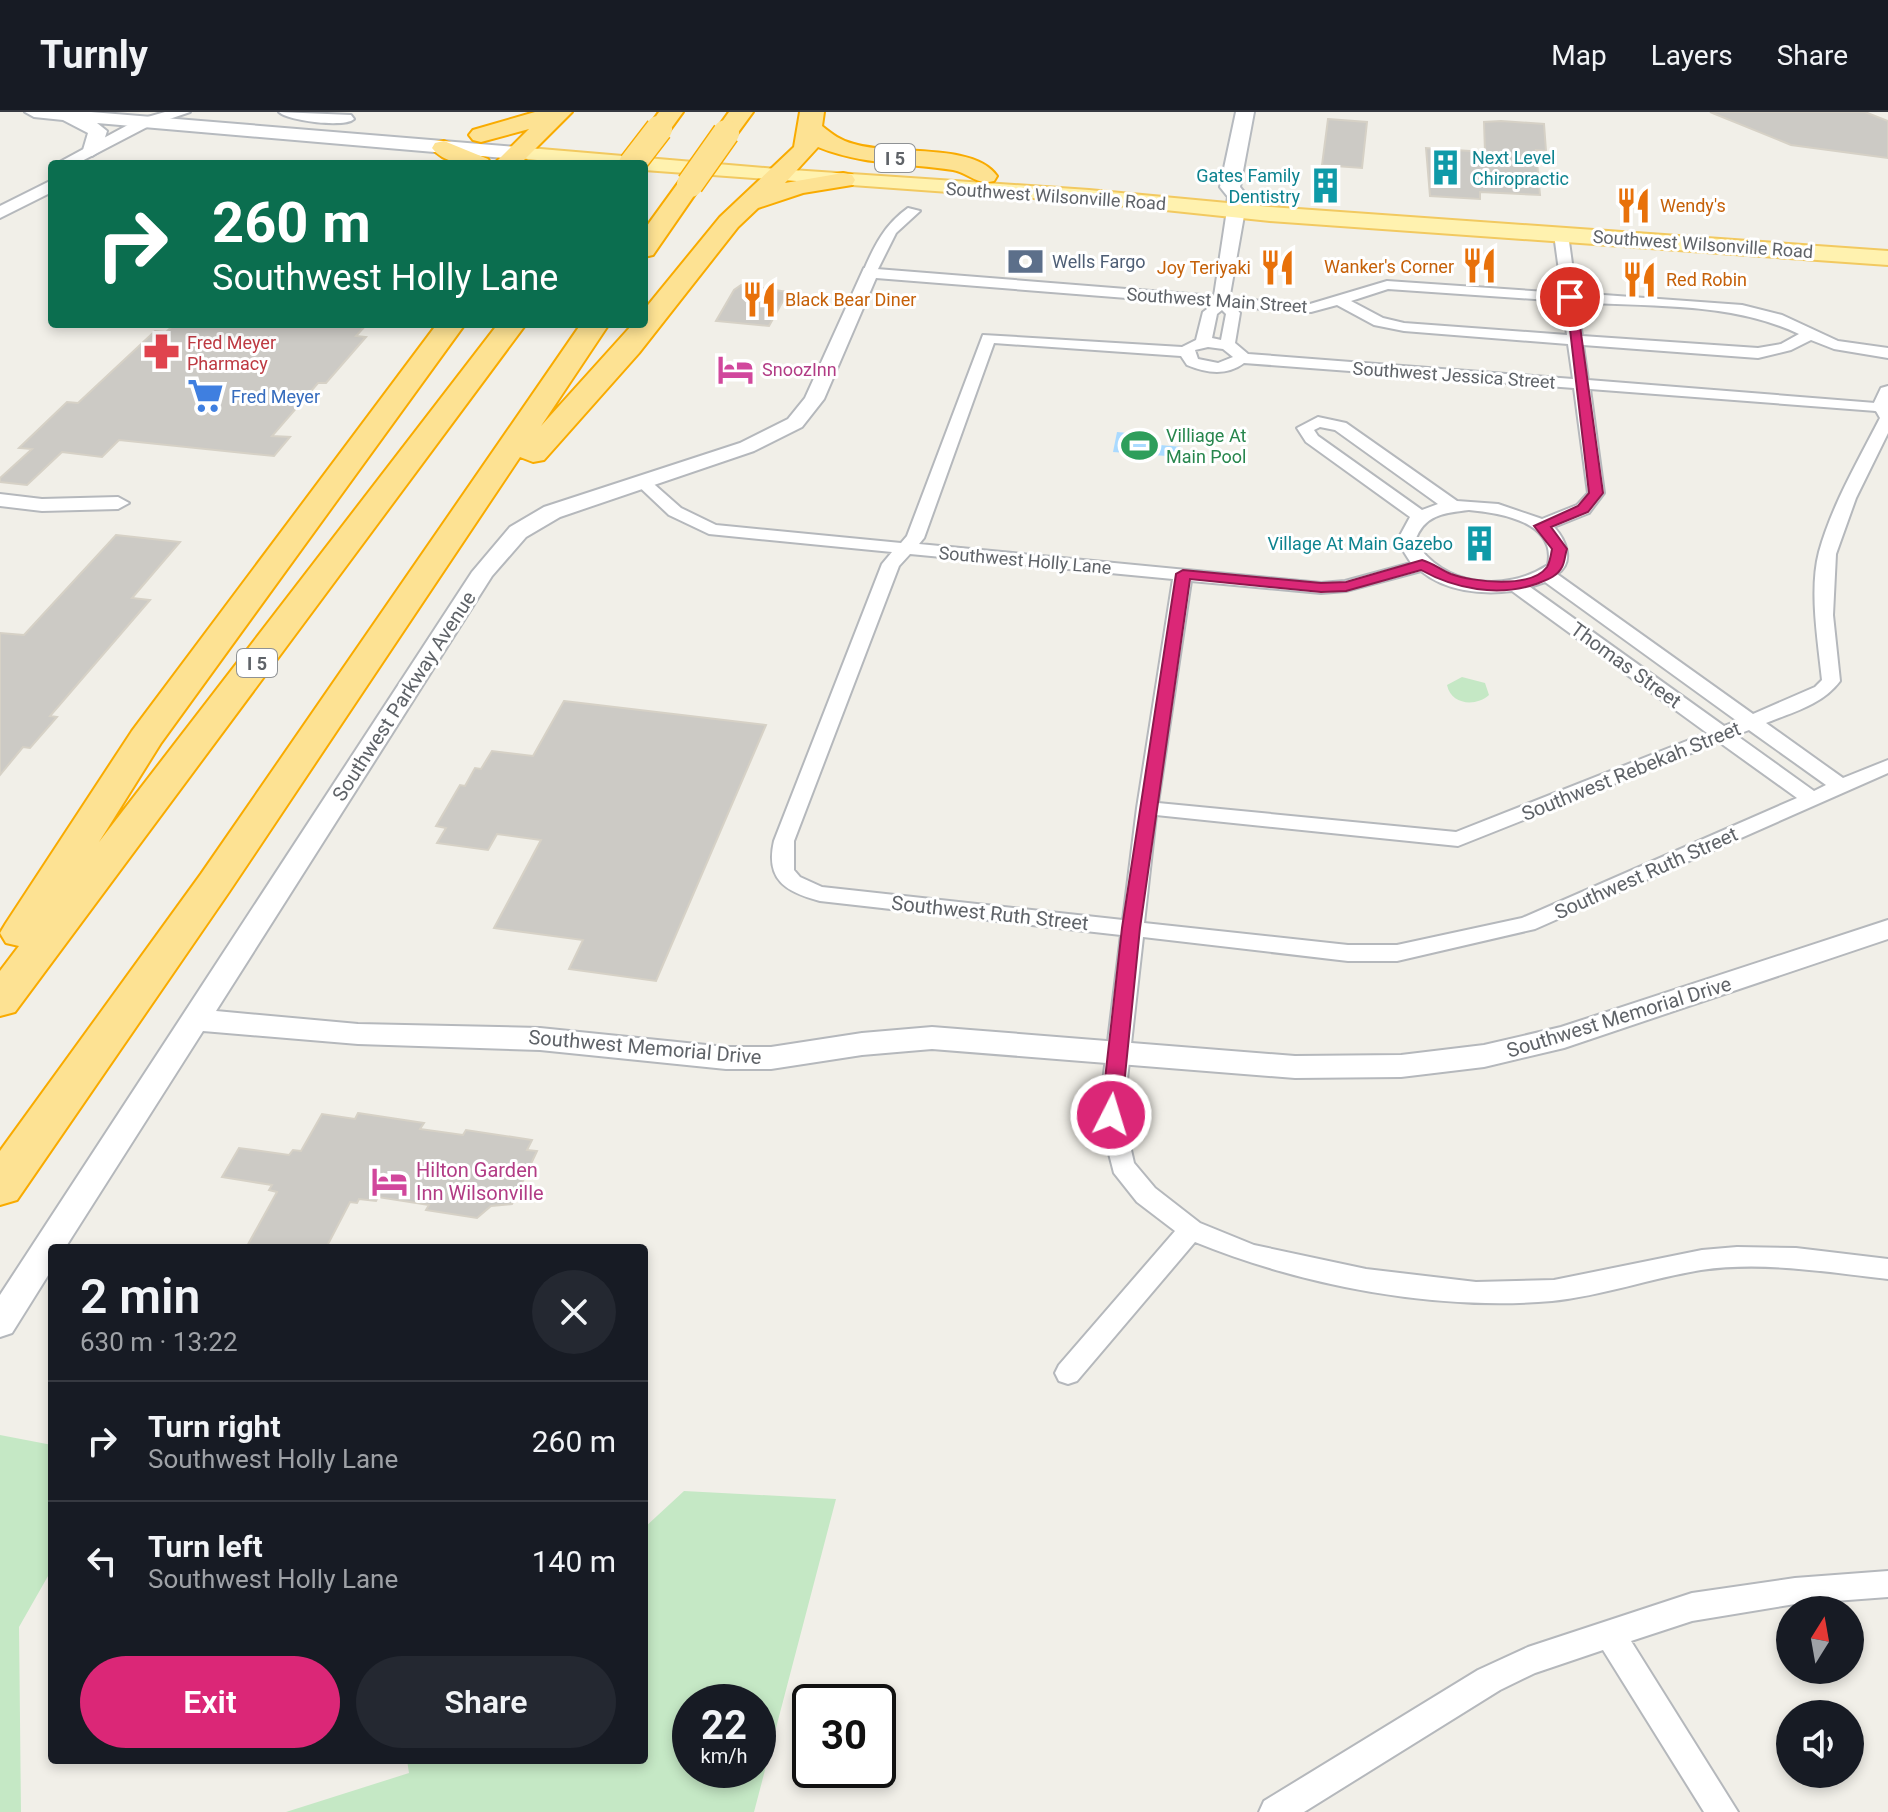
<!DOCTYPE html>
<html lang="en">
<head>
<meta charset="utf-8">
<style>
	:root { --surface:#171b24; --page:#242831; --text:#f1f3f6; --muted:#9ea1a6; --line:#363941; --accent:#db2777 }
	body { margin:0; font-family:Roboto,sans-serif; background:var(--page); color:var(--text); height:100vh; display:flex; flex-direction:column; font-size:30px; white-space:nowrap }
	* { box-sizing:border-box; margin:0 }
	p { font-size:26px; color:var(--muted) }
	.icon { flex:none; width:44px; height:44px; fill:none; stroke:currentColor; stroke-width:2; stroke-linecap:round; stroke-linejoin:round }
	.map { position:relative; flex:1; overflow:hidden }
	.sheet { position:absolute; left:48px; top:1132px; width:600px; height:520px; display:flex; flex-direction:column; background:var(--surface); border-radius:8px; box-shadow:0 4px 12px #0003 }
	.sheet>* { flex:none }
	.banner { position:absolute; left:48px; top:48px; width:600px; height:168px; border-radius:8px; box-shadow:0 4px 12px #0003; background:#0b6e4f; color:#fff; overflow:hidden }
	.needle { width:52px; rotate:11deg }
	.controls { position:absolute; left:1776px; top:1484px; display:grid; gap:16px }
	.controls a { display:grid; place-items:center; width:88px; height:88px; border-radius:50%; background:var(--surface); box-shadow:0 4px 12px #0003; font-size:40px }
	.speed { position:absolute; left:672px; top:1572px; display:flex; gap:16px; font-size:40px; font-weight:700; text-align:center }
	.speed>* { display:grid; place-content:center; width:104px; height:104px; border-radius:50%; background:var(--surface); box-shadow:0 4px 12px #0003; line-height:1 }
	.speed small { font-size:20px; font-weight:400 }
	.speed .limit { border:4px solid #111; border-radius:12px; background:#fff; color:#111 }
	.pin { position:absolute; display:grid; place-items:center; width:68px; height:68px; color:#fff; margin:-34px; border:4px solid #fff; border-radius:50%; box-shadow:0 2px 8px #0007 }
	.me { position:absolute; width:88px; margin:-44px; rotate:5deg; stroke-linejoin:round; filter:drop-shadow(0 0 6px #0008) }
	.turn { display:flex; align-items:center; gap:28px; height:168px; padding:0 32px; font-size:36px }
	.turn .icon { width:104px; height:104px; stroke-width:2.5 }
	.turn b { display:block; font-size:56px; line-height:68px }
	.round { display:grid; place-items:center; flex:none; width:84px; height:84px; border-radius:42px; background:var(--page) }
	.summary { display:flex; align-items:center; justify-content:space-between; height:136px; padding:0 32px }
	h1 { font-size:48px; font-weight:600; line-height:60px }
	.cta { display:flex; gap:16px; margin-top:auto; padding:16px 32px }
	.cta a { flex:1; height:92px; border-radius:48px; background:var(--accent); color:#fff; font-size:32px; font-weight:600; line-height:92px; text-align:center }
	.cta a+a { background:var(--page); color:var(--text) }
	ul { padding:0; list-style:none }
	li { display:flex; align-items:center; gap:24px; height:120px; padding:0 32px; border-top:2px solid var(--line) }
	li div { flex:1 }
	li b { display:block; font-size:30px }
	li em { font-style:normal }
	header { display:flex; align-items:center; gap:48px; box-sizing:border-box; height:112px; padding:0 40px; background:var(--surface); border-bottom:2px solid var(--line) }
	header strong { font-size:38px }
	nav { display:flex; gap:44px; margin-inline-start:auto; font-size:28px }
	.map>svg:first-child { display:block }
</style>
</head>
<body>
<header>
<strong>Turnly</strong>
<nav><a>Map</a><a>Layers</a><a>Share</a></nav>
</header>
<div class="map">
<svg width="1888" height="1700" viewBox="0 0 1888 1700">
	<rect width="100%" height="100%" fill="#f1efe8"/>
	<path fill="#c5e8c5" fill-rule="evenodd" d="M 1462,565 L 1485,571 L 1489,583 C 1476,595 1451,593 1447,573 Z
		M 0,1323 L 52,1333 L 52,1457 L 19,1515 L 21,1700 L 0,1700 Z
		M 684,1379 L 836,1387 L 754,1700 L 286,1700 L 409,1661 L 407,1648 L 644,1648 L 644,1416 ZM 758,1590 L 758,1658 L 690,1658 L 690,1590 Z"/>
	<path fill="#aadaff" d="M 1117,320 L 1150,323 L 1149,332 L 1182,335 L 1180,345 L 1113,340 Z"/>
	<path fill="#cccac5" stroke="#d6d1c6" stroke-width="2" d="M 1710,0 L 1865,0 L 1888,9 L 1888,46 L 1791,33 Z
		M 1328,7 L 1367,10 L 1362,56 L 1322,53 Z
		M 1501,9 L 1544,12 L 1546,39 L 1536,38 L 1540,83 L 1480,80 L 1480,87 L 1430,84 L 1426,36 L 1485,40 L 1484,10 Z
		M 741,173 L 788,180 L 769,214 L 716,209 L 734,178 Z
		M 175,212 L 367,212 L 356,224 L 366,225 L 326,271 L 318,271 L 272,324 L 290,325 L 274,344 L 119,328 L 102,345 L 62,340 L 27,373 L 0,370 L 0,366 L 32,337 L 19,336 L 67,290 L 78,291 L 155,219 L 166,220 Z
		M 116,423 L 180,430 L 132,486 L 150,488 L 50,604 L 57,605 L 30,636 L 23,635 L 0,663 L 0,521 L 24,523 Z
		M 564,589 L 766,613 L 656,869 L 569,857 L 583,828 L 494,816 L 541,728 L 497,722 L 488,738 L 437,731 L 446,716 L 436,714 L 460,673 L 465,674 L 475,656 L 481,657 L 492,639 L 533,644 Z
		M 358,1001 L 424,1011 L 420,1017 L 463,1023 L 466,1018 L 532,1028 L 527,1038 L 537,1039 L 512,1092 L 491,1094 L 477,1106 L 426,1098 L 429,1093 L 378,1085 L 376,1089 L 359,1087 L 357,1091 L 350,1090 L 326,1136 L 246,1136 L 277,1080 L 269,1078 L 272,1073 L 222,1065 L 239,1036 L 289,1043 L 293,1038 L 301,1039 L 322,1002 L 355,1007 Z"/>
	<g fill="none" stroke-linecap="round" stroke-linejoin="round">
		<defs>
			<path id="minor" d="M 908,96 L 920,99 L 896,121 L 875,163 L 865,163 L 863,160 C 874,134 885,112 908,96 Z
				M 1561,118 L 1568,122 L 1576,181 L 1742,193 L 1782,203 L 1838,229 L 1888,236 L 1888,246 L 1834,237 L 1811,228 L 1791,238 L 1758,246 L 1583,233 L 1588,268 L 1888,292 L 1888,321 L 1856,386 L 1836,442 L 1833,503 L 1840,569 C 1822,593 1793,600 1766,611 L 1843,666 L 1888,648 L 1888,661 L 1535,817 L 1397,849 L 1348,849 L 1143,825 L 1123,1003 L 1134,1051 L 1155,1076 L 1200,1111 L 1254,1133 L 1366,1157 L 1476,1170 L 1554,1168 L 1702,1138 L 1737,1135 L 1796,1136 L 1888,1147 L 1888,1167 C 1826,1160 1763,1149 1701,1158 C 1651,1166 1602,1184 1552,1189 C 1436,1199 1303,1174 1195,1130 L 1077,1269 L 1068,1272 L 1059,1269 L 1055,1261 L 1059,1253 L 1175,1119 L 1137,1090 L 1114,1061 L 1099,1003 L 1121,823 L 820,789 C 786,780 765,768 774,729 L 882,452 L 892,440 L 709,422 L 669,403 L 633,369 L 635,366 L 647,366 L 681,396 L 716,413 L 901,431 L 907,424 L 983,223 L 1182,235 L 1196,228 L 1203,200 L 1222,186 L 1310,192 L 1387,169 L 1562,181 L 1554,122 ZM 1388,177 L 1563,189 L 1567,223 L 1404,211 L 1383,206 L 1351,189 ZM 1577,190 C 1651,195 1732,190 1799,222 L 1781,232 L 1758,236 L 1582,224 ZM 1337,193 L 1374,213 L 1404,219 L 1568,232 L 1573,267 L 1248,242 L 1235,231 L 1240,201 L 1235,195 L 1311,200 ZM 1222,198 L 1226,202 L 1221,228 L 1212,226 L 1217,202 ZM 994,231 L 1181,244 L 1187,253 C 1206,261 1227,264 1244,251 L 1574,276 L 1588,381 L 1577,393 L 1542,407 L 1498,392 L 1457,389 L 1346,311 L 1318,305 L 1297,316 L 1306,330 L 1410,405 L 1397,429 L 1411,451 L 1345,469 L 1321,471 L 919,432 L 924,426 ZM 1208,235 L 1223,237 L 1233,245 L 1218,251 L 1198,247 L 1195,238 ZM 1590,277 L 1876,299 L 1880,306 C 1858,349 1832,393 1819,440 C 1809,478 1818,529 1822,568 L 1815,575 L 1753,602 L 1557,462 C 1575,450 1566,428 1554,415 L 1589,401 L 1604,381 ZM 1320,315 L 1335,318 L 1438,392 L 1422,398 L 1318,324 L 1314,318 ZM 1469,398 C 1501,401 1557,410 1548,453 C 1505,481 1443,475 1415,429 C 1424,403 1443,401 1469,398 ZM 910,442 L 1173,467 L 1137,696 L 1123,808 L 822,775 L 800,765 L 794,758 L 794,729 L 899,454 ZM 1421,459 C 1445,479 1482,483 1512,479 L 1707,621 L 1456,720 L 1158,691 L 1191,469 L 1321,481 L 1346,479 ZM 1545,470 L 1737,609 L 1724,614 L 1530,475 ZM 1749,618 L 1826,673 L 1814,679 L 1736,623 ZM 1719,630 L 1797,686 L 1522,806 L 1397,833 L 1348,833 L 1144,811 L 1156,703 L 1458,734 Z
				M 1888,1459 L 1888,1485 L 1795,1492 L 1692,1509 L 1631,1529 L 1738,1700 L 1704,1700 L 1603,1538 L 1535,1561 L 1500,1578 L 1304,1700 L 1259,1700 L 1264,1689 L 1478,1558 L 1528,1535 L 1692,1481 L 1795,1466 Z"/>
			<path id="tertiary" d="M 165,0 L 190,0 L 149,14 L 76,52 L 56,52 L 137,8 Z
				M 52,68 L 52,80 L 0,106 L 0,94 Z
				M 1236,93 L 1245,98 L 1228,194 L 876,166 L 824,287 L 802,315 L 754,339 L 560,405 L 526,425 L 492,464 L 216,899 L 358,912 L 540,916 L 726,935 L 771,935 L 862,921 L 932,915 L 1295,944 L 1401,943 L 1484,933 L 1561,915 L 1888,808 L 1888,827 L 1564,936 L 1484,955 L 1401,965 L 1295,966 L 932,937 L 862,943 L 771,957 L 726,957 L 540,938 L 358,932 L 203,919 L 65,1136 L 52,1136 L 52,1157 L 12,1221 L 0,1225 L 0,1183 L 472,460 L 510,415 L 544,395 L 740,331 L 788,307 L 805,286 L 864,156 L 1214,184 L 1227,98 Z
				M 1888,274 L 1888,302 L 1875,299 L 1872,295 L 1881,276 Z
				M 0,382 L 42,387 L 118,385 L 129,391 L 118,397 L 42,399 L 0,394 Z"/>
			<path id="secondary" d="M 25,0 L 91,0 L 517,35 L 526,41 L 517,47 L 97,11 L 107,19 L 101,38 L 92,44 L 83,38 L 88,21 L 63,8 L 34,5 Z
				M 279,0 L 351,3 L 354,7 C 345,16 288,9 279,0 Z
				M 1236,0 L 1254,0 L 1240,75 L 1248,85 L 1246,98 L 1236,104 L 1226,98 L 1228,85 L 1220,75 Z"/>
			<path id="primary" d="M 517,35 L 777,57 L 1089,78 L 1270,95 L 1888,139 L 1888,153 L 1270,109 L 1089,90 L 644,58 L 644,52 L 573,52 L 510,45 L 507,41 Z"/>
			<path id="motorway" d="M 535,0 L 572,0 L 520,52 L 494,52 L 529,17 L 481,30 L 473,28 L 469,23 L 473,18 Z
				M 659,0 L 683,0 L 667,22 L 651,22 L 647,17 Z
				M 729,0 L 753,0 L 734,26 L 718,26 L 714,21 Z
				M 800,0 L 824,0 L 822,14 C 832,22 841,29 854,32 C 891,44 974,30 997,64 L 994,69 C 977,74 969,61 953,58 C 907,51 862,53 818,35 L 785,71 L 843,61 L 852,63 L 855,68 L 852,73 L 803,81 L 758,96 L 738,115 L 639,241 L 544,348 L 533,350 L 520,345 L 229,780 L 17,1088 L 0,1093 L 0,1039 L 201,762 L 581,212 L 609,212 L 541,314 L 633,212 L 644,212 L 644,198 L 720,105 L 794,35 Z
				M 444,29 L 488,47 L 491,52 C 471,52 446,54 432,36 L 435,31 Z
				M 690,65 L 699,67 L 702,72 L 653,143 L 644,145 L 644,118 L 681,67 Z
				M 437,212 L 465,212 L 161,631 L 99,730 L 498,212 L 526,212 L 15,900 L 0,904 L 0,859 L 19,834 L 6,831 L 0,821 L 6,811 L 132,619 Z"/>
		</defs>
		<use href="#minor" stroke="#b5b8bc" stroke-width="4"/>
		<use href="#tertiary" stroke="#b5b8bc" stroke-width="4"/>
		<use href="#secondary" stroke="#b6babf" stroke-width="4"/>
		<use href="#primary" stroke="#f2c960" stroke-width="4"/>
		<use href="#motorway" stroke="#f9ab00" stroke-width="4"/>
		<use href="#minor" fill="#fff" fill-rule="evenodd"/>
		<use href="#tertiary" fill="#fff" fill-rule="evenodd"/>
		<use href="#secondary" fill="#fff" fill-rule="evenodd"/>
		<use href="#primary" fill="#fff2af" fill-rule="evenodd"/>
		<use href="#motorway" fill="#fde293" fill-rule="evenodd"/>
		<defs>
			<path id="motorway-bridge" d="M 632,52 L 659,17
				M 690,72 L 726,21"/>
		</defs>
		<use href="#motorway-bridge" stroke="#f9ab00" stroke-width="29" stroke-linecap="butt"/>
		<use href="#motorway-bridge" stroke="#fde293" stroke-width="26"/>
	</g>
	<path fill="#db2777" stroke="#8e194d" stroke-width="2" d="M 1566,183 L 1576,185 L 1603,381 L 1588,400 L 1551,415 L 1567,437 C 1565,442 1565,450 1562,455 C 1557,465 1546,468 1536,472 C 1498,485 1455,477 1421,458 L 1346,479 L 1321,480 L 1190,467 L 1140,816 L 1121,1003 L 1118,1008 L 1104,1008 L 1101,1003 L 1122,816 L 1176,462 L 1183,458 L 1321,471 L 1346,470 L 1422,448 C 1433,451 1441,458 1451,462 C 1473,470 1531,477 1547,455 C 1550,450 1551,443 1552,437 L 1534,414 L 1578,394 L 1589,381 Z"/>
	<defs>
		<symbol id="building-bare" viewBox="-9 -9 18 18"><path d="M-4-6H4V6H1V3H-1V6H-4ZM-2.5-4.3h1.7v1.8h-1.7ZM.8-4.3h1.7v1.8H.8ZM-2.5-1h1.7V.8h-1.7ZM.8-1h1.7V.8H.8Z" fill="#0f9aa8" stroke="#fff" stroke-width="2.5" paint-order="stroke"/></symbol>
		<symbol id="restaurant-bare" viewBox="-9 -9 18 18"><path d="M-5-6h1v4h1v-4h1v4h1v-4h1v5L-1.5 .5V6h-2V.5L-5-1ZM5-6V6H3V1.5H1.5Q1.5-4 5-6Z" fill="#e8710a" stroke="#fff" stroke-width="2.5" paint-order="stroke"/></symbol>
		<symbol id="bank-bare" viewBox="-9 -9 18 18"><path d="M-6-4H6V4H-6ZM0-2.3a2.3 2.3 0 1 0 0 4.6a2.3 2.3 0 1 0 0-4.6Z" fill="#5c6f8a" stroke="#fff" stroke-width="2.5" paint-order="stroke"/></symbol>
		<symbol id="pharmacy-bare" viewBox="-9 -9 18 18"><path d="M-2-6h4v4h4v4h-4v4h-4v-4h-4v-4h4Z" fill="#e0444e" stroke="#fff" stroke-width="2.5" paint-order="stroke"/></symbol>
		<symbol id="hotel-bare" viewBox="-9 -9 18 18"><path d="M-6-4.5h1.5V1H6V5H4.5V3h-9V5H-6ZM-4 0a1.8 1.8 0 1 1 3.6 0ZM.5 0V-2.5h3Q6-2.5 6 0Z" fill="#d1479c" stroke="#fff" stroke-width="2.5" paint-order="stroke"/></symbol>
		<symbol id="supermarket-bare" viewBox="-9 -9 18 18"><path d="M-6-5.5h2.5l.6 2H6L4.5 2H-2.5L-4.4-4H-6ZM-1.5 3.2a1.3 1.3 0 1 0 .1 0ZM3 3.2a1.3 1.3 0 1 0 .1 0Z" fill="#3f7fe0" stroke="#fff" stroke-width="2.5" paint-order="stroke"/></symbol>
		<symbol id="stadium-bare" viewBox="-9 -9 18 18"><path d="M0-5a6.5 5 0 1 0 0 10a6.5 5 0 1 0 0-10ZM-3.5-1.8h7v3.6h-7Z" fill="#2e9e5b" stroke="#fff" stroke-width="2.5" paint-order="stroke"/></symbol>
	</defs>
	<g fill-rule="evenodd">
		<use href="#building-bare" x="1420" y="30" width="51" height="51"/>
		<use href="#building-bare" x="1300" y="48" width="51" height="51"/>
		<use href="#restaurant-bare" x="1608" y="68" width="51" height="51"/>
		<use href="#bank-bare" x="1000" y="124" width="51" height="51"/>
		<use href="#restaurant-bare" x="1454" y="128" width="51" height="51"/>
		<use href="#restaurant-bare" x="1252" y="130" width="51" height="51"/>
		<use href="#restaurant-bare" x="1614" y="142" width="51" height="51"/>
		<use href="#restaurant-bare" x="734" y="162" width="51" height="51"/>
		<use href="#pharmacy-bare" x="136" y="214" width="51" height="51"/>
		<use href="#hotel-bare" x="710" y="232" width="51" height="51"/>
		<use href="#supermarket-bare" x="180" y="258" width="51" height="51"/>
		<use href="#stadium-bare" x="1114" y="308" width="51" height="51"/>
		<use href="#building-bare" x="1454" y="406" width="51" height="51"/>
		<use href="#hotel-bare" x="364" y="1044" width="51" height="51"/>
	</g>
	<g text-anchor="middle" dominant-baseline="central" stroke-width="6" stroke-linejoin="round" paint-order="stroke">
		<g font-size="18" fill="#0d838f" stroke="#fff" text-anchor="end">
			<text x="1472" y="45" text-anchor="start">Next Level<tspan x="1472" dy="21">Chiropractic</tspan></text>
			<text x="1300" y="63">Gates Family<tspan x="1300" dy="21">Dentistry</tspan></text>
			<text x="1453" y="431">Village At Main Gazebo</text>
		</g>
		<g fill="#fff" stroke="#8f9295" stroke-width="2">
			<rect x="875" y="32" width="40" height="28" rx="6"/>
			<rect x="237" y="537" width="40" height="28" rx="6"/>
		</g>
		<g font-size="18" font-weight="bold" fill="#5f6368">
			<text x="895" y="46">I 5</text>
			<text x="257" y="551">I 5</text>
		</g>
		<g font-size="18" fill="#5f6368" stroke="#fff">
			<text transform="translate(1056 84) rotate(4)">Southwest Wilsonville Road</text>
			<text transform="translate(1703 132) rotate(4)">Southwest Wilsonville Road</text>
			<text transform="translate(1217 188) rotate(4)">Southwest Main Street</text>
			<text transform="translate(1454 263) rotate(4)">Southwest Jessica Street</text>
			<text transform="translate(1025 448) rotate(5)">Southwest Holly Lane</text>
		</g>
		<g font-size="18" fill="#c56008" stroke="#fff" text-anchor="start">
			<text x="1660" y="93">Wendy's</text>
			<text x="1454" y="154" text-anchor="end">Wanker's Corner</text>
			<text x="1251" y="155" text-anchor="end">Joy Teriyaki</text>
			<text x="1666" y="167">Red Robin</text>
			<text x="785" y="187">Black Bear Diner</text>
		</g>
		<g font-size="18" fill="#4e5e75" stroke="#fff" text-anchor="start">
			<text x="1052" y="149">Wells Fargo</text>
		</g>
		<g font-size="18" fill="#be3a42" stroke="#fff" text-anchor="start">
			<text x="187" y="230">Fred Meyer<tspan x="187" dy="21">Pharmacy</tspan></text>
		</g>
		<g font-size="18" fill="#b23c85" stroke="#fff" text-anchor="start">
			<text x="762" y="257">SnoozInn</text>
		</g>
		<g font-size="18" fill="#366cbe" stroke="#fff" text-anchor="start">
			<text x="231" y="284">Fred Meyer</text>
		</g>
		<g font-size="18" fill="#27864d" stroke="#fff" text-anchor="start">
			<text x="1166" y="323">Villiage At<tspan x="1166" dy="21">Main Pool</tspan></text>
		</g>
		<g font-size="20" fill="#5f6368" stroke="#fff">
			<text transform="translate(1626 553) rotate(36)">Thomas Street</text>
			<text transform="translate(404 584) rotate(-57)">Southwest Parkway Avenue</text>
			<text transform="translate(1631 659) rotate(-22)">Southwest Rebekah Street</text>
			<text transform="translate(1646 761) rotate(-24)">Southwest Ruth Street</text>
			<text transform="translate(990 801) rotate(6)">Southwest Ruth Street</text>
			<text transform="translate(1619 905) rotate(-17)">Southwest Memorial Drive</text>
			<text transform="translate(645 935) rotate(5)">Southwest Memorial Drive</text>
		</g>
		<g font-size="20" fill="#b23c85" stroke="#fff" text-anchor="start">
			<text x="416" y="1058">Hilton Garden<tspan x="416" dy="23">Inn Wilsonville</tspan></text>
		</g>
	</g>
</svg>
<div class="controls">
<a><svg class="needle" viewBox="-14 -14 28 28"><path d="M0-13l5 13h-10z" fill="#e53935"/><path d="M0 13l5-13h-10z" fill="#9ea1a6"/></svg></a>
<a><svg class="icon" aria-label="sound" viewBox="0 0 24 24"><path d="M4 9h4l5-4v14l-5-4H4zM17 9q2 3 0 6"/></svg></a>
</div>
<div class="speed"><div>22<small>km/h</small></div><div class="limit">30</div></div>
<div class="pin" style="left:1570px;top:185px;background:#d93025"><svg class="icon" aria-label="arrive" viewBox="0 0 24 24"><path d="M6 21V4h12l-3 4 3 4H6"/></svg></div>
<svg class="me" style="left:1111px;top:1003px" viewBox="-20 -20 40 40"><circle r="17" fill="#db2777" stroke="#fff" stroke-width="3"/><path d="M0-11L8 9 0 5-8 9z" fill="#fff"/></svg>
<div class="banner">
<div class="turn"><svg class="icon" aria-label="right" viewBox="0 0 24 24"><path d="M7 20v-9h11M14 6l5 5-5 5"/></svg><div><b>260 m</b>Southwest Holly Lane</div></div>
</div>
<section class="sheet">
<div class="summary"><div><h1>2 min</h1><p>630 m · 13:22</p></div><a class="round"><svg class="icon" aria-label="close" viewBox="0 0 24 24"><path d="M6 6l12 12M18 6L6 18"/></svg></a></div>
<ul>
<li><svg class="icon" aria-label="right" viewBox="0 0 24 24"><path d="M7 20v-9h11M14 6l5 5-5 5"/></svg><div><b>Turn right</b><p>Southwest Holly Lane</p></div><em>260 m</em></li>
<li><svg class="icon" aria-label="left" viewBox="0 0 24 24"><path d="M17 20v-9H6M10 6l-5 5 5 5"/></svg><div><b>Turn left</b><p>Southwest Holly Lane</p></div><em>140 m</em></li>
</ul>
<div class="cta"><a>Exit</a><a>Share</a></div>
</section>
</div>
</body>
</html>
